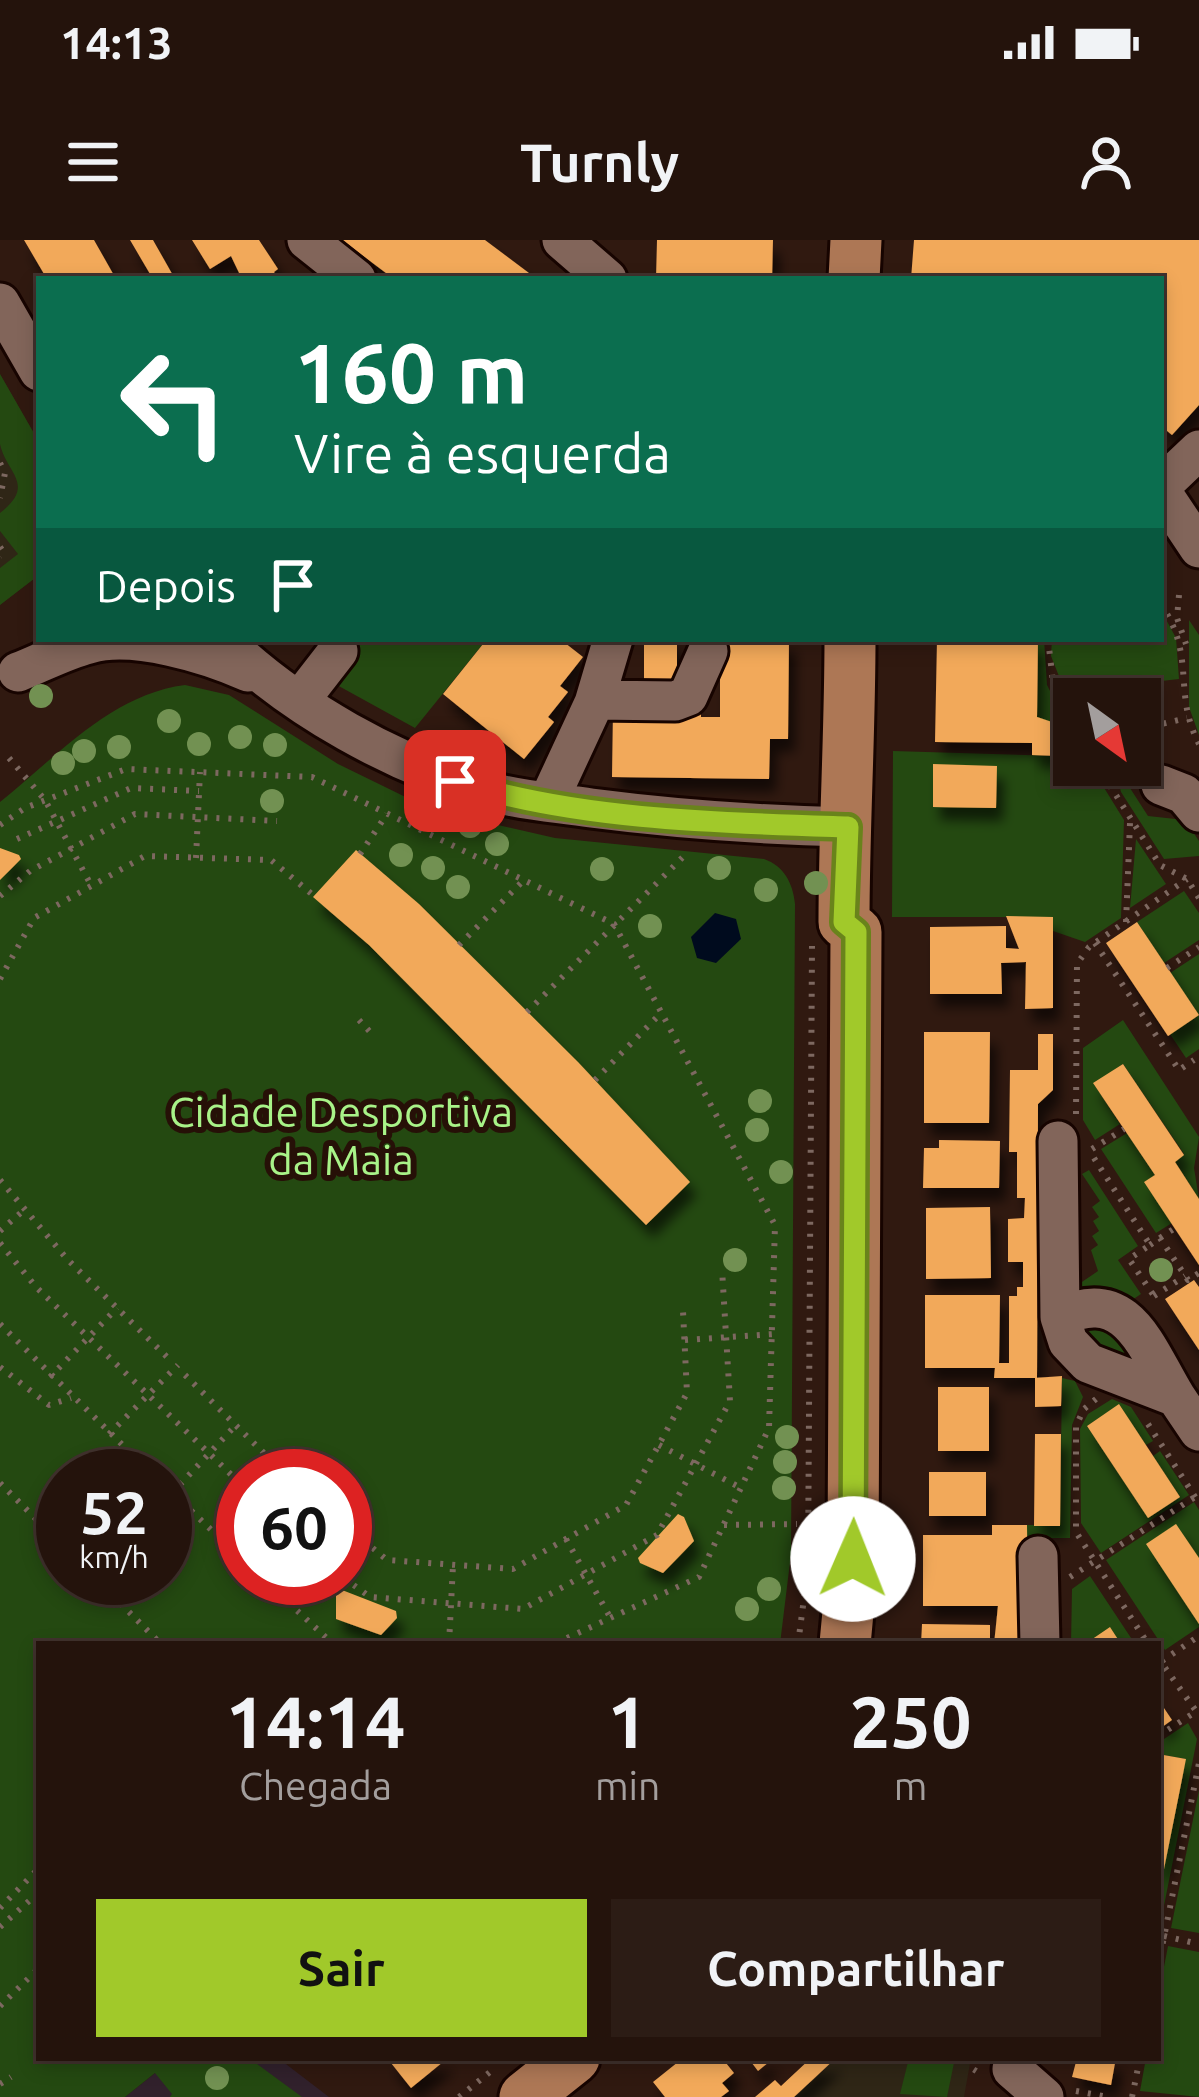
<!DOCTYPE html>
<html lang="pt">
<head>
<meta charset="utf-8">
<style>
	:root { --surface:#24130c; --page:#2c1c15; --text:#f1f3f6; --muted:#a39e9d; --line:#41322d; --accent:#a1c92a }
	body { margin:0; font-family:Ubuntu,sans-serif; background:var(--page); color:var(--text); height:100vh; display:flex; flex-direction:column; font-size:45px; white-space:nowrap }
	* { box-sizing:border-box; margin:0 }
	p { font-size:39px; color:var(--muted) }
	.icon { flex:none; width:66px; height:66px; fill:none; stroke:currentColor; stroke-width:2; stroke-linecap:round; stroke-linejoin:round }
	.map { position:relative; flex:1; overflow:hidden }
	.panel { position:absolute; left:36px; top:1401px; width:1125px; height:420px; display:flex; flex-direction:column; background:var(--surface); border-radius:0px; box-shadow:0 6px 18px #0003,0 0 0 3px var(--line) }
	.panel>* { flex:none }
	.banner { position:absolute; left:36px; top:36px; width:1128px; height:366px; border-radius:0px; box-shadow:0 6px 18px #0003,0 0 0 3px var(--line); background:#0b6e4f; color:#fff; overflow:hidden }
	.needle { width:78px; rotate:147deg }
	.fabs { position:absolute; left:1053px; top:438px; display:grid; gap:24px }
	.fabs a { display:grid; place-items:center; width:108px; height:108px; border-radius:0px; background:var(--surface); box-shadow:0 6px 18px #0003,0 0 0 3px var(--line); font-size:60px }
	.speed { position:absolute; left:36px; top:1209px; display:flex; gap:24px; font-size:60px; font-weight:700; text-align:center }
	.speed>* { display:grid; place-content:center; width:156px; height:156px; border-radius:50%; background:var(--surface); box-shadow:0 6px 18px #0003,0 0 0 3px var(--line); line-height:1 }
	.speed small { font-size:30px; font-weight:400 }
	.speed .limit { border:18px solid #d22; background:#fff; color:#111 }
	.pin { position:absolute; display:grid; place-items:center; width:102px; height:102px; color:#fff; margin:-51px; border-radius:24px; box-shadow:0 6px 18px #0006 }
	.me { position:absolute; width:132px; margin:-66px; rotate:1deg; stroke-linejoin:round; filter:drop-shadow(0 0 9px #0008) }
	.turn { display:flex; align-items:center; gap:42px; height:252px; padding:0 60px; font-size:54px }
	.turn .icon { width:156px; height:156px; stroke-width:2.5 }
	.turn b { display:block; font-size:84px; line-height:102px }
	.then { display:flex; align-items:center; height:114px; padding:0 60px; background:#0003; gap:24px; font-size:45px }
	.eta { display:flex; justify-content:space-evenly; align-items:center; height:204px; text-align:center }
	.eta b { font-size:72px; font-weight:700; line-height:84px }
	.primary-button { display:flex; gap:24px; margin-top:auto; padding:24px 60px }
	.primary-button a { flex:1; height:138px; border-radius:0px; background:var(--accent); color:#111; font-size:48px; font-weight:700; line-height:138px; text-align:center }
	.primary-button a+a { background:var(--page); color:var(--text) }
	.status { display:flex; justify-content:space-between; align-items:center; height:84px; padding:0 60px; background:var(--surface); direction:ltr }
	.status svg { height:33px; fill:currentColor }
	header { display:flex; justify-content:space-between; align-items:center; height:156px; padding:0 60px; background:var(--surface); font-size:54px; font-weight:700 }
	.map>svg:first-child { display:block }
</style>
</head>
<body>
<div class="status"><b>14:13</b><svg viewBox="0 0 49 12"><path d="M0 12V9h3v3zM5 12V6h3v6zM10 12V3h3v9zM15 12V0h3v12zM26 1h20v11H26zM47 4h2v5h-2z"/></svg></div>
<header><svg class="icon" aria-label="menu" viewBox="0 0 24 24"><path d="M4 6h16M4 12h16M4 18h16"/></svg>Turnly<svg class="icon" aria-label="person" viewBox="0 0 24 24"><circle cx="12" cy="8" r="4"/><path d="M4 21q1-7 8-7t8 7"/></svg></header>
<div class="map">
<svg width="1199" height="1857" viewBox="0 0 1199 1857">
	<defs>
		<filter id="shadow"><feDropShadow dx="7" dy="13" stdDeviation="6" flood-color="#0009"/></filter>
	</defs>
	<rect width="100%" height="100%" fill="#301910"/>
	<path fill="#31212c" d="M 174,1818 L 278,1818 L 329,1857 L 125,1857 Z"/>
	<path fill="#2f2616" d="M 0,134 L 39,202 L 39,335 L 0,365 Z
		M 836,1818 L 971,1818 L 964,1857 L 794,1857 Z"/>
	<path fill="#244911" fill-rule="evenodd" d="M 0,134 L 39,202 L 39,335 L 0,365 L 0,328 L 18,314 L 0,291 L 0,273 C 37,244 6,233 0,204 C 0,183 0,156 0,134 Z
		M 1161,370 L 1176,398 L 1179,439 L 1135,444 L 1119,459 L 1068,459 L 1051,416 L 1052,399 L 1161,399 Z
		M 1189,380 L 1199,395 L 1199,495 L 1189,467 Z
		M 359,399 L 487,399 L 415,488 L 326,439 Z
		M 1038,399 L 1044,399 L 1047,445 L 1074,499 L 1074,525 L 1090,525 L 1124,580 L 1121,678 L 1085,702 L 1053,691 L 1052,677 L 892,677 L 893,511 L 1060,516 L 1037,477 Z
		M 185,445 L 229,455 L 338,524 L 426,567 L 458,576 L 555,598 L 764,619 C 784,626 793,643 795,664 L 791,1314 L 780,1404 L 39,1404 L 39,1818 L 249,1818 L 302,1857 L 170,1857 L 172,1854 L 155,1833 L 125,1857 L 0,1857 L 0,562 C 56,517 112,454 185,445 ZM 63,1236 L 165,1236 L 165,1338 L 63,1338 ZM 243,1236 L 345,1236 L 345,1338 L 243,1338 Z
		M 1140,502 L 1151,518 L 1134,532 L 1130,548 L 1148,576 L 1185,580 L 1199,601 L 1199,616 L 1164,619 L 1121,552 L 1114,525 L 1140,525 Z
		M 1136,599 L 1166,644 L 1130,668 Z
		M 1184,651 L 1199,673 L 1199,700 L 1164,723 L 1137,682 Z
		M 1199,714 L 1199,809 L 1186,818 L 1170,794 L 1199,775 L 1170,733 Z
		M 1123,780 L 1199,897 L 1194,928 L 1199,959 L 1175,922 L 1184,914 L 1123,824 L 1094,844 L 1120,884 L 1095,900 L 1083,880 L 1083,808 Z
		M 1127,893 L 1155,935 L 1145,943 L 1172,983 L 1156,993 L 1101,909 Z
		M 1089,930 L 1138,1006 L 1118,1020 L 1141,1054 L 1126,1064 L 1086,1061 L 1076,1046 L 1098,1031 L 1091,1010 L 1098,1005 L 1092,996 L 1099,991 L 1093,981 L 1099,977 L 1092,967 L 1100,961 L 1082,934 Z
		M 1104,1082 L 1149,1135 L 1086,1100 L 1090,1089 Z
		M 1062,1138 L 1075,1141 L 1083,1157 L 1072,1185 L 1070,1298 L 1027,1298 L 1027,1285 L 1060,1285 Z
		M 1112,1159 L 1131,1167 L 1153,1201 L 1146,1205 L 1119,1165 L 1087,1186 L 1148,1277 L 1180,1257 L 1153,1216 L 1160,1211 L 1189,1255 L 1101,1313 L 1081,1283 L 1080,1189 L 1088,1174 Z
		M 1194,1262 L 1199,1270 L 1199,1387 L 1165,1410 L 1106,1320 Z
		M 1090,1336 L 1135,1404 L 1121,1404 L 1110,1388 L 1085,1404 L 1071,1404 L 1072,1349 Z
		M 1188,1483 L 1197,1499 L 1158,1696 L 1158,1627 L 1163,1628 L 1185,1519 L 1158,1514 L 1158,1503 Z
		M 1199,1550 L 1199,1693 L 1171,1688 Z
		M 1168,1706 L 1199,1712 L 1199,1857 L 1140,1851 L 1146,1818 L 1158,1818 L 1158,1758 Z
		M 909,1818 L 955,1818 L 947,1857 L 900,1854 Z"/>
	<path fill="#000b1e" d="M 715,673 L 736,679 L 741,699 L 716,723 L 697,718 L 691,697 Z"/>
	<path fill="#f2a95a" filter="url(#shadow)" d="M 24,0 L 94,0 L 116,39 L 47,39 Z
		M 130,0 L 153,0 L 175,39 L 153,39 Z
		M 192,0 L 259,0 L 278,29 L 274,32 L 278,39 L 242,39 L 231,16 L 210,29 Z
		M 342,0 L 485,0 L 537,39 L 394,39 Z
		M 657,0 L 773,0 L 772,39 L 656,39 Z
		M 914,0 L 1199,0 L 1199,165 L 1172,195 L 1161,186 L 1161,39 L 911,39 Z
		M 487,399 L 560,399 L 583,417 L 560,446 L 568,452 L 548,477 L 554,482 L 524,519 L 443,454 Z
		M 644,399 L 677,399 L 677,455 L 644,455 Z
		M 720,399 L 789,399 L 788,499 L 770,499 L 769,539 L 612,537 L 613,469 L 701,469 L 701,477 L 720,477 Z
		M 937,399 L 1038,399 L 1037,477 L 1061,485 L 1061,516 L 1032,515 L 1032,503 L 935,502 Z
		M 933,524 L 997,526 L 996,568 L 933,567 Z
		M 0,608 L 19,615 L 21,619 L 0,640 Z
		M 356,610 L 419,664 L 578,822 L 690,942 L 646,985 L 369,705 L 313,657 Z
		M 1006,676 L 1053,677 L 1053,768 L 1025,769 L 1026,722 L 1001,723 L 1002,754 L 930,754 L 930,687 L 1006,686 L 1006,708 L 1019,709 Z
		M 1137,682 L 1199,775 L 1168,796 L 1106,703 Z
		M 924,792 L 990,792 L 989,883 L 924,883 Z
		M 1038,794 L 1053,794 L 1053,850 L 1038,864 L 1037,1138 L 994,1138 L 995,1128 L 925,1128 L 925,1055 L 1000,1055 L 999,1123 L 1009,1123 L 1009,1056 L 1017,1056 L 1017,1047 L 1023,1047 L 1023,1022 L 1008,1022 L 1008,979 L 1024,978 L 1025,958 L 1017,958 L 1017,912 L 1009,912 L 1010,830 L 1038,830 Z
		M 1123,824 L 1184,915 L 1175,922 L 1199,959 L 1199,1025 L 1144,942 L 1155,935 L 1093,843 Z
		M 939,900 L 1000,901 L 999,948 L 923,948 L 924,908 L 939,908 Z
		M 990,967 L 991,1038 L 926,1039 L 926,968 Z
		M 1194,1040 L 1199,1047 L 1199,1110 L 1165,1059 Z
		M 1062,1136 L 1061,1166 L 1035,1167 L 1035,1138 Z
		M 938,1147 L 989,1147 L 989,1211 L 938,1211 Z
		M 1119,1164 L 1180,1257 L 1148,1278 L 1087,1186 Z
		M 1035,1194 L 1061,1194 L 1060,1286 L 1034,1286 Z
		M 929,1232 L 986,1232 L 986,1276 L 929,1276 Z
		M 678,1274 L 684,1277 L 694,1301 L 663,1333 L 640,1323 L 638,1318 Z
		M 1176,1284 L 1199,1318 L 1199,1384 L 1146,1304 Z
		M 992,1285 L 1027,1285 L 1028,1404 L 994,1404 L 998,1366 L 923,1366 L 923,1295 L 992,1295 Z
		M 342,1350 L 396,1371 L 397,1378 L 381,1395 L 336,1379 L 336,1354 Z
		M 922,1384 L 990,1385 L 990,1404 L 921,1404 Z
		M 1110,1387 L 1121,1404 L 1085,1404 Z
		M 1158,1459 L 1172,1480 L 1158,1490 Z
		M 1158,1514 L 1186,1519 L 1164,1629 L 1158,1627 Z
		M 387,1818 L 448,1818 L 411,1848 Z
		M 683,1818 L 722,1818 L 734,1833 L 722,1843 L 729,1851 L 721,1857 L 665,1857 L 653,1842 Z
		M 748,1818 L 774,1818 L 758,1831 Z
		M 811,1818 L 821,1821 L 836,1818 L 794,1857 L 755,1857 L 775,1840 L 781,1846 Z
		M 1077,1818 L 1116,1818 L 1111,1845 L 1072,1837 Z"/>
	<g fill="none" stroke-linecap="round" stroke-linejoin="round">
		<defs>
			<path id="minor" d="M 307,0 L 356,39
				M 562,0 L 607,39
				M 0,63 L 39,131
				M 1161,246 L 1199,210
				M 1161,251 L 1199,308
				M 222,399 C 294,469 395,525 491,552 C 523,561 558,563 591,568 C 676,579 762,585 847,587
				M 18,432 C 41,423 65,410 89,404 C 133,391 208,414 248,432
				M 300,460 L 338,411
				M 595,460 L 675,461 L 688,456 L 708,411
				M 1161,545 L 1184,554 L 1199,572
				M 548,562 L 594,463 L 613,399
				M 1058,901 L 1060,1077 C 1128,1044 1146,1108 1176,1157
				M 1060,1077 L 1068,1102 L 1088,1123 L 1176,1157 L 1199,1191
				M 1038,1316 L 1040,1404
				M 1015,1818 L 1012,1829 L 1044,1857"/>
			<path id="major" d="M 854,39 L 856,0
				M 845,1404 L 853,1319 L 856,692 L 844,682 C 844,588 850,493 850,399
				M 525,1857 L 574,1818"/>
		</defs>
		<use href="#minor" stroke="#170400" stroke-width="45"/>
		<use href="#major" stroke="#170400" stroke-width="57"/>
		<path stroke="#7d6860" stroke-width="6" stroke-dasharray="3 9" stroke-linecap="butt" d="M 0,223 L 5,233 L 0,258
			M 0,307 L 4,313 L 0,316
			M 1179,355 L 1177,378 L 1186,404
			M 1161,364 C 1197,418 1172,452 1199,504
			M 1048,399 L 1053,442 L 1074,486
			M 1140,489 L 1187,478
			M 9,518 L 45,560 L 91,645
			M 1097,525 L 1160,625 L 1187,639 L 1199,658
			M 0,585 L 25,568 L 126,529 L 312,537 L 614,684 L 775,985 L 769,1188 L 699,1337 L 554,1404
			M 17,599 L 131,548 L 199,551
			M 360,614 L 387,574
			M 196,618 L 200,532
			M 0,656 L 30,631 L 135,574 L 277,581
			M 1126,682 L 1130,583
			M 1095,703 L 1179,830 L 1194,820
			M 459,705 L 524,640
			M 1167,728 L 1199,707
			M 0,739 L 34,678 L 145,616 L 271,620 L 313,655
			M 527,772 L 687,613
			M 359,780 L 372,794
			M 595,840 L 662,772
			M 1076,874 L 1077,724 L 1089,707 L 1187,639
			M 1092,909 L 1124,889
			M 1094,918 L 1150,1005 L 1129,1019 L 1154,1056 L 1150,1059
			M 0,940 L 67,1019 L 167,1117
			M 0,991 L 25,969
			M 1160,998 L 1175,988
			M 0,1003 L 36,1047 L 243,1246
			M 1150,1005 L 1160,998 L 1188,1040 L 1199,1033
			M 1154,1056 L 1185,1036
			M 0,1084 L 154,1236
			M 685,1100 L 774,1094
			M 0,1127 L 49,1165 L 71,1158
			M 185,1135 L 287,1236
			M 50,1137 L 117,1068
			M 1096,1159 L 1084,1169 L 1076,1186 L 1076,1292 L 1148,1404
			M 1148,1184 L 1199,1263
			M 109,1194 L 178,1125
			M 659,1205 L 741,1248
			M 0,1243 L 63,1306
			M 165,1246 L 243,1320
			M 172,1253 L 235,1186
			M 345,1285 L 387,1320 L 513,1329 L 626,1265 L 687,1153 L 683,1071
			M 724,1285 L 797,1284
			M 566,1299 L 610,1377
			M 1070,1337 L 1195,1257
			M 95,1338 L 161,1404
			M 262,1338 L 333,1404
			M 344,1338 L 370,1357 L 523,1369 L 657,1295 L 730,1161 L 722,1029
			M 276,1351 L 286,1338
			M 449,1404 L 453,1325
			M 798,1404 L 808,1328 L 812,706
			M 1158,1418 L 1199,1475
			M 1162,1421 L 1199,1396
			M 1158,1496 L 1197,1471
			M 0,1668 L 39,1628
			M 0,1687 L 39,1652
			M 1164,1696 L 1199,1704
			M 1158,1727 L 1199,1523
			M 0,1766 L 39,1728
			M 975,1818 L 973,1829 L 981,1834
			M 0,1844 L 11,1837
			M 1076,1851 L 1108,1857
			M 459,1857 L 495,1828
			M 1132,1857 L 1140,1818"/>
		<use href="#minor" stroke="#82655a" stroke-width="39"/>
		<use href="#major" stroke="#ad7755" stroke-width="51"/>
	</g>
	<g fill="#729152">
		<circle cx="41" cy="456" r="12"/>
		<circle cx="169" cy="481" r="12"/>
		<circle cx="240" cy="497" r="12"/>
		<circle cx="199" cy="504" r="12"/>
		<circle cx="275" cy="505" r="12"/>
		<circle cx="119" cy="507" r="12"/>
		<circle cx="84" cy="511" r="12"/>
		<circle cx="63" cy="523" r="12"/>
		<circle cx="272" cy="561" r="12"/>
		<circle cx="470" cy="586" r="12"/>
		<circle cx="497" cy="604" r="12"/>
		<circle cx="401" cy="615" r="12"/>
		<circle cx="433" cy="628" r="12"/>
		<circle cx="719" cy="628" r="12"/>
		<circle cx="602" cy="629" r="12"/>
		<circle cx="816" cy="643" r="12"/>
		<circle cx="458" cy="647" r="12"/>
		<circle cx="766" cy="650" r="12"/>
		<circle cx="650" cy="686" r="12"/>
		<circle cx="760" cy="861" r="12"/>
		<circle cx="757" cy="890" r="12"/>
		<circle cx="781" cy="932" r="12"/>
		<circle cx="735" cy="1020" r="12"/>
		<circle cx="1161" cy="1030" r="12"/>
		<circle cx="787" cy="1197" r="12"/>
		<circle cx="785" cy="1222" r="12"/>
		<circle cx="784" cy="1248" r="12"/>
		<circle cx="769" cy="1349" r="12"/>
		<circle cx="747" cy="1369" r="12"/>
		<circle cx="217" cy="1838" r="12"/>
	</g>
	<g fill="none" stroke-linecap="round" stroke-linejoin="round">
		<defs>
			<path id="route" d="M 455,541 C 576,580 720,583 848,587 L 844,682 L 856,692 L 853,1319"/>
		</defs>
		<use href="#route" stroke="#69831b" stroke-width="30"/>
		<use href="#route" stroke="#a1c92a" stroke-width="21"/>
	</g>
	<g text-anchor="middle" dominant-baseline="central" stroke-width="12" stroke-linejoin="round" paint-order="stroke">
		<g font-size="42" fill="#a8f388" stroke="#261007">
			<text x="341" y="871">Cidade Desportiva<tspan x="341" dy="48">da Maia</tspan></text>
		</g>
	</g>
</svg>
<div class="fabs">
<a><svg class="needle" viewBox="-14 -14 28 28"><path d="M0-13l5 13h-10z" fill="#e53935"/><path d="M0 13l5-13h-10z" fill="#a39e9d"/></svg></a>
</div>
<div class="speed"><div>52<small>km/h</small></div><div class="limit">60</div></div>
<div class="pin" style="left:455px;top:541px;background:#d93025"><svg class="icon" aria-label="arrive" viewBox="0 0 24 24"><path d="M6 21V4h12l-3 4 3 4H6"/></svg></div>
<svg class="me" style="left:853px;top:1319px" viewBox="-20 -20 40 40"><circle r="19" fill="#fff"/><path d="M0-13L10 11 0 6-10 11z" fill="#a1c92a"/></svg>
<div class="banner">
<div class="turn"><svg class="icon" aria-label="left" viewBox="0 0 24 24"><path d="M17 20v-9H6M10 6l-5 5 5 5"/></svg><div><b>160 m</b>Vire à esquerda</div></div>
<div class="then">Depois<svg class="icon" aria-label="arrive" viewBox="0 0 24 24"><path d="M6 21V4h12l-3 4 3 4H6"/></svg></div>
</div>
<section class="panel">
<div class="eta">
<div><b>14:14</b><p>Chegada</p></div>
<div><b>1</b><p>min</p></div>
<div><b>250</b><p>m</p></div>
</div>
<div class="primary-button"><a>Sair</a><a>Compartilhar</a></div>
</section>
</div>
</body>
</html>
